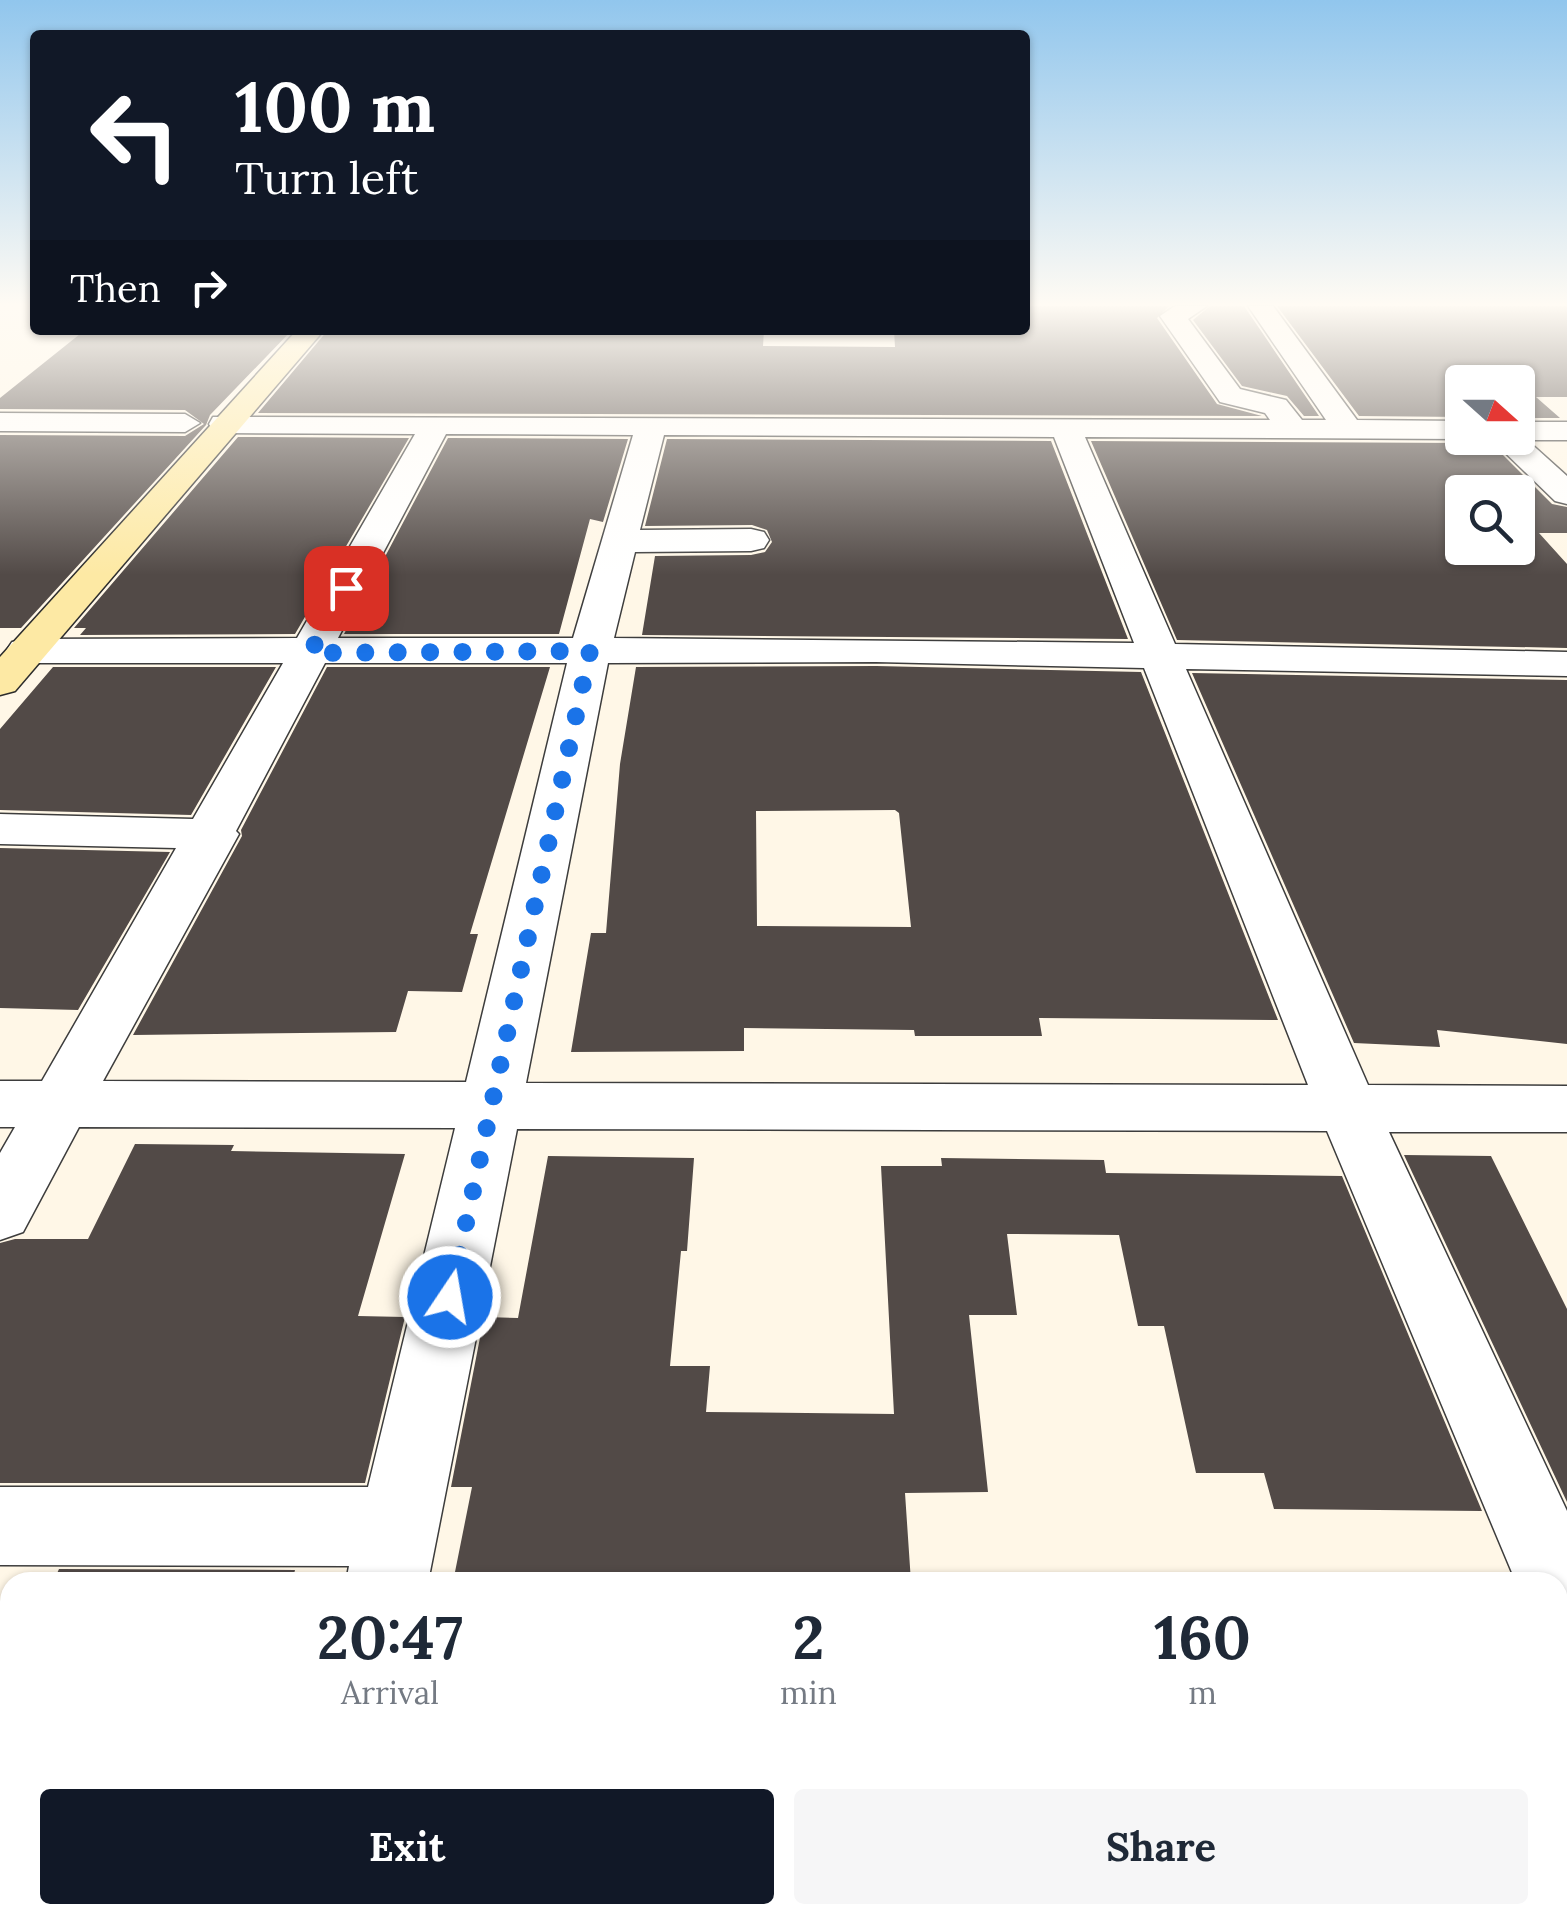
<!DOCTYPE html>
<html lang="en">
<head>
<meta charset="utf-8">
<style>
	:root { --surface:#fff; --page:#f6f6f7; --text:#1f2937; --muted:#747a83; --accent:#111827 }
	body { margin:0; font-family:Lora,serif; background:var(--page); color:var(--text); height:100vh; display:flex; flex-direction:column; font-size:38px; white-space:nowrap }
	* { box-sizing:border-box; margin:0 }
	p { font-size:32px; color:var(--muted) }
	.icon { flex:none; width:55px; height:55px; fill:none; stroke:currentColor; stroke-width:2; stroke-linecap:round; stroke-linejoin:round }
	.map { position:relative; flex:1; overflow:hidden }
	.sheet { position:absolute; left:0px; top:1572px; width:1568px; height:352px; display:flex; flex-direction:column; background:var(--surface); border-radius:30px 30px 0 0; box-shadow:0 2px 8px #0004 }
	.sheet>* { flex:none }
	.guide { position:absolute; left:30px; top:30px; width:1000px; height:305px; border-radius:10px; box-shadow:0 2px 8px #0004; background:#111827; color:#fff; overflow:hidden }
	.needle { width:65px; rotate:111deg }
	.controls { position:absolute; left:1445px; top:365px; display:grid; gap:20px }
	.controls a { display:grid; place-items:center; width:90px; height:90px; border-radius:10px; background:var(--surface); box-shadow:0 2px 8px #0004; font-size:50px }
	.pin { position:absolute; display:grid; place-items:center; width:85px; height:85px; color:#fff; margin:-42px; border-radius:20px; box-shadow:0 5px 15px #0006 }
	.me { position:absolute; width:110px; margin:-55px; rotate:12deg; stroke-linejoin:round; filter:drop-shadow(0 0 8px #0008) }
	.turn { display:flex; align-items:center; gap:35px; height:210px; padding:0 40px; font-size:45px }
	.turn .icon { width:130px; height:130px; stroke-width:2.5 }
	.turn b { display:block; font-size:70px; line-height:85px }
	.then { display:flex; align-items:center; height:95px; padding:0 40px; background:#0003; gap:20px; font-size:38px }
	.eta { display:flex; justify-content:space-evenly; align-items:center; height:170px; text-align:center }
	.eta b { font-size:60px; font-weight:800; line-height:70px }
	.action { display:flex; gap:20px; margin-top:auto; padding:20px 40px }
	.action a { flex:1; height:115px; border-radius:10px; background:var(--accent); color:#fff; font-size:40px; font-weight:800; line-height:115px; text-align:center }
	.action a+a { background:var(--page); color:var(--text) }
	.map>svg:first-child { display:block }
</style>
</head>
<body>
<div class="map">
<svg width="1567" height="1923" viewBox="0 0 1567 1923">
	<rect width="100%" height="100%" fill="#fff7e7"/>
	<path fill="#524a47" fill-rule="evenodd" d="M 1025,306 L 1169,306 L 1157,318 L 1217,404 L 1262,416 L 258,413 L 328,330 L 764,330 L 763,346 L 895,347 L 894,330 L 1025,330 Z
		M 1210,306 L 1244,306 L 1319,416 L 1304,416 L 1287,396 L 1242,386 L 1193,320 Z
		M 1277,306 L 1567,306 L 1567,397 L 1536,397 L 1560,418 L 1518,418 L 1518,382 L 1462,382 L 1462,417 L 1359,416 Z
		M 85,330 L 292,330 L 210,415 L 206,425 L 21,628 L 0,628 L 0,435 L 185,436 L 204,424 L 185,410 L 0,409 L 0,398 Z
		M 238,437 L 409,438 L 295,634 L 80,635 L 86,628 L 74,628 Z
		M 448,438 L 628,439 L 603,522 L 590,519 L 559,634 L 344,634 Z
		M 1473,438 L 1486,438 L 1552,504 L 1567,507 L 1567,533 L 1539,533 L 1567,564 L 1567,648 L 1177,640 L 1091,441 L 1462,443 ZM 1462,492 L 1518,492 L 1518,548 L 1462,548 Z
		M 667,439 L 1051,441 L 1128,639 L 642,635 L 655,556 L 751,555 L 765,552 L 772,542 L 767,530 L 752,525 L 645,526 Z
		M 876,666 L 1141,672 L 1278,1020 L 1039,1018 L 1042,1036 L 915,1036 L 914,1030 L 744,1028 L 744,1051 L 571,1052 L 591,933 L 606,933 L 620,764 L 636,667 ZM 895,810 L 899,813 L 911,927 L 757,926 L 756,811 Z
		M 53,667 L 276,667 L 191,815 L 0,810 L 0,729 Z
		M 327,667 L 550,667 L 470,934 L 478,934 L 462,992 L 408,991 L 396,1032 L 133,1035 L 242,836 L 241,830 Z
		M 1192,673 L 1567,680 L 1567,1044 L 1437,1030 L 1440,1047 L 1354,1043 Z
		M 0,848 L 170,852 L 78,1010 L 0,1008 Z
		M 135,1144 L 234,1145 L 231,1151 L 405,1154 L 358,1316 L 405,1317 L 365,1483 L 0,1483 L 0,1243 L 15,1239 L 88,1239 Z
		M 1404,1155 L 1491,1156 L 1567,1309 L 1567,1502 Z
		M 548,1156 L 694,1158 L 687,1251 L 681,1251 L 670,1366 L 710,1366 L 706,1412 L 894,1414 L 881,1166 L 942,1166 L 941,1158 L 1104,1160 L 1106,1173 L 1342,1176 L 1482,1511 L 1274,1509 L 1264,1473 L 1196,1473 L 1164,1326 L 1138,1326 L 1119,1235 L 1007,1234 L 1017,1315 L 969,1315 L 988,1492 L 905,1493 L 911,1582 L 453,1582 L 472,1487 L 451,1487 L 484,1317 L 518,1318 Z
		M 59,1569 L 295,1570 L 292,1582 L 53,1582 Z"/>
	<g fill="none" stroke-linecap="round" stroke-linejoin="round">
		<defs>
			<path id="minor" d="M 1175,306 L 1207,306 L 1188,319 L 1240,389 L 1286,400 L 1302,420 L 1326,420 L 1248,306 L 1273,306 L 1357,420 L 1462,421 L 1462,438 L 1469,438 L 1462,439 L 1085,437 L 1175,644 L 1567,652 L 1567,676 L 1186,669 L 1368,1085 L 1567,1086 L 1567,1132 L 1389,1132 L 1567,1511 L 1567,1619 L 1558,1623 L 1558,1582 L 1516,1582 L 1327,1131 L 517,1129 L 428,1582 L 346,1582 L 349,1566 L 0,1565 L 0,1487 L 368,1487 L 455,1128 L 79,1127 L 23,1232 L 0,1240 L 0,1153 L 15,1127 L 0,1127 L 0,1081 L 42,1081 L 176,848 L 0,844 L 0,814 L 193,819 L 283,663 L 26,663 L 12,660 L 6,651 L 12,642 L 26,639 L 297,638 L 415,434 L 224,433 L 213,431 L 209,424 L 213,417 L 1270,420 L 1265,413 L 1220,402 L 1160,316 ZM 446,434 L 633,435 L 573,638 L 338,638 ZM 664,435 L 1054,437 L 1134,643 L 614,638 L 635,552 L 751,551 L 764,548 L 769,540 L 764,532 L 751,529 L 640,530 ZM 876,662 L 1144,668 L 1308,1085 L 526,1083 L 608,663 ZM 325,663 L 567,663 L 466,1082 L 103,1081 L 239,834 L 236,831 Z
				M 0,413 L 185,414 L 200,423 L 185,432 L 0,431 Z
				M 1518,422 L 1567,422 L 1567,440 L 1527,440 L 1567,476 L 1567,504 L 1555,501 L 1490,438 L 1518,438 Z
				M 247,1915 L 345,1915 L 343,1923 L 245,1923 Z"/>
			<path id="secondary" d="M 297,330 L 324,330 L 15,691 L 0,695 L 0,657 Z"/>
		</defs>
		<use href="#minor" stroke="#3d3d3d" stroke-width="3"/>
		<use href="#secondary" stroke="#2c2c2c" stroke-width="3"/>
		<use href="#minor" fill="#fff" fill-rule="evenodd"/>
		<use href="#secondary" fill="#fde9a4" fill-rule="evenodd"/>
	</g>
	<linearGradient id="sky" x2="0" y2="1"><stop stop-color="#91c6ed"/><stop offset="0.53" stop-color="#fffbf4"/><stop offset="1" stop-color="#fffbf4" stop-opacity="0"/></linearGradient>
	<rect width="1567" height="575" fill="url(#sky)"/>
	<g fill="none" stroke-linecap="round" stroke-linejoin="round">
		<path stroke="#1a73e8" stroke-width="18" stroke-dasharray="0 32.4" d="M 346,588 L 310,653 L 590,651 L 450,1297"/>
	</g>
</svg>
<div class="controls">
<a><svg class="needle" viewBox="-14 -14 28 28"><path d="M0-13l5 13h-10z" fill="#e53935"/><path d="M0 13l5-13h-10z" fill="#747a83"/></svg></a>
<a><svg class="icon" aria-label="search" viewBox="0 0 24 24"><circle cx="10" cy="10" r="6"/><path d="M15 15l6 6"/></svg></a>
</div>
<div class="pin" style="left:346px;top:588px;background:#d93025"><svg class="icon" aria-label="arrive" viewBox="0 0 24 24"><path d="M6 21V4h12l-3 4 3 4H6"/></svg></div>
<svg class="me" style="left:450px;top:1297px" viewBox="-20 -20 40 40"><circle r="17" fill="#1a73e8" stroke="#fff" stroke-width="3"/><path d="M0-11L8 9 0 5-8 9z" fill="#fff"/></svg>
<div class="guide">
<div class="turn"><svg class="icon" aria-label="left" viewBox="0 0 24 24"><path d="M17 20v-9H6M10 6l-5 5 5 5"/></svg><div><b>100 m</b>Turn left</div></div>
<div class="then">Then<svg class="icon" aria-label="right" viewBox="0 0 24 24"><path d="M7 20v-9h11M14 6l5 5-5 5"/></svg></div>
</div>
<section class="sheet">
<div class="eta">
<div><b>20:47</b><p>Arrival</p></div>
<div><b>2</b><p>min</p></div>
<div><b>160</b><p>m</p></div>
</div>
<div class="action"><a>Exit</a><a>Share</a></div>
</section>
</div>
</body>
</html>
